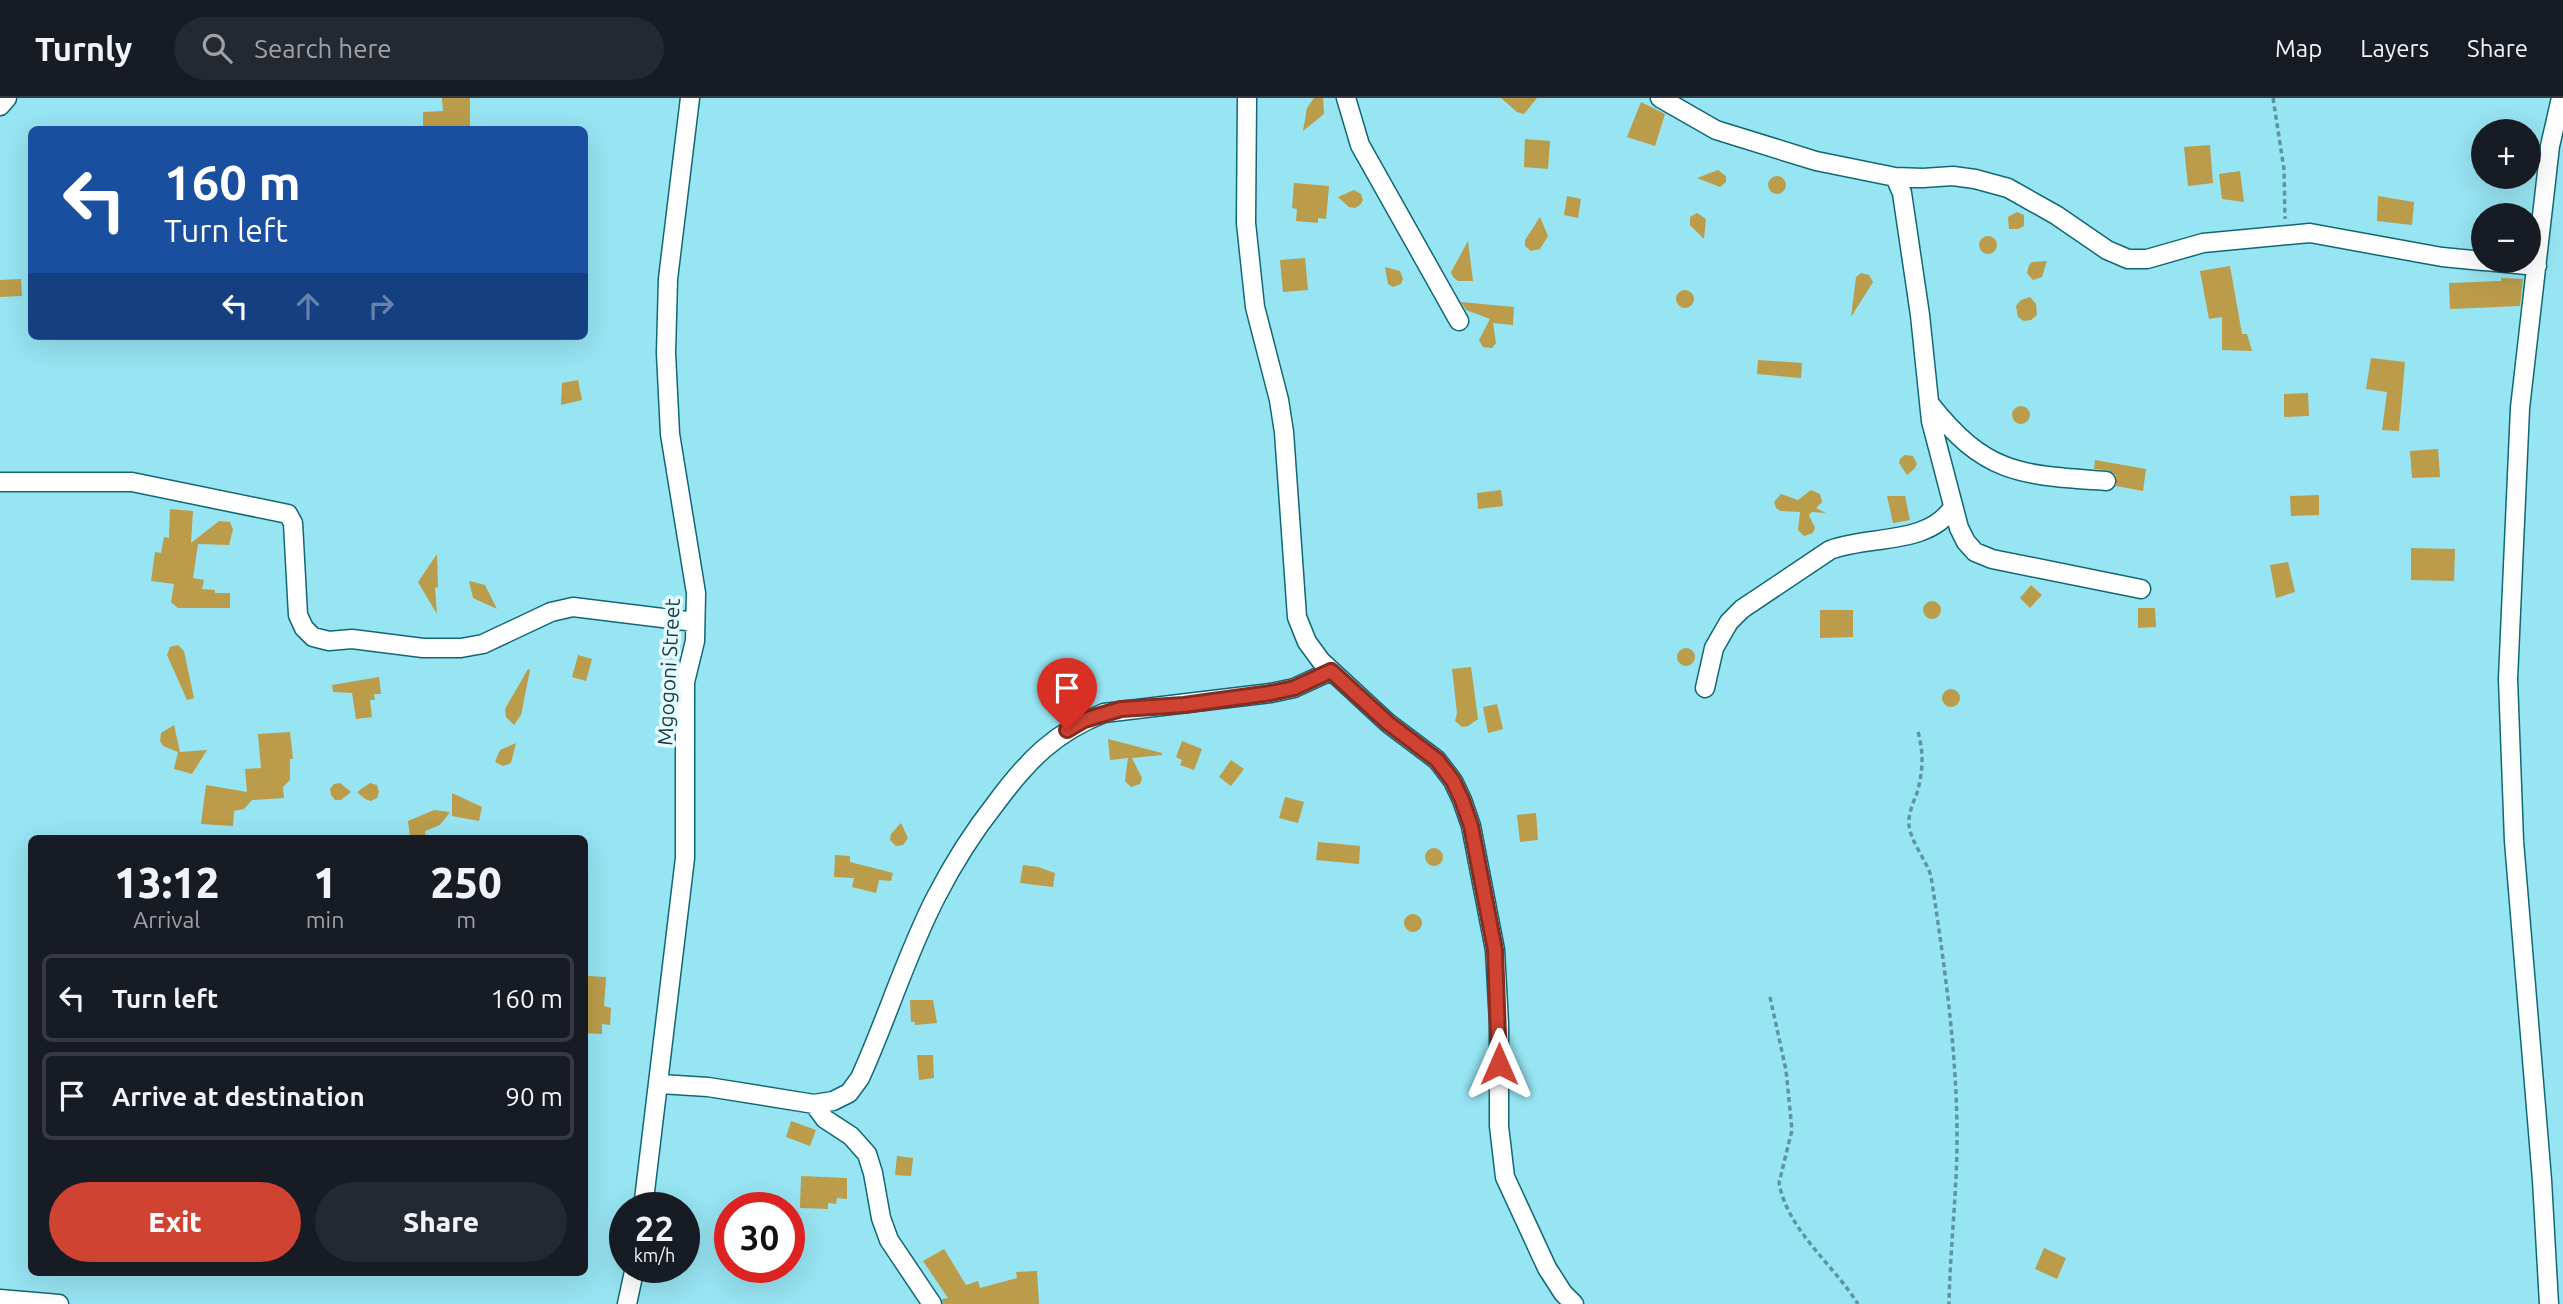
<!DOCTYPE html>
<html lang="en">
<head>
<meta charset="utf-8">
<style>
	:root { --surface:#171b24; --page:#242831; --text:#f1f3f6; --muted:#9ea1a6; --line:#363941; --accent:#d04333 }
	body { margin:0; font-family:Ubuntu,sans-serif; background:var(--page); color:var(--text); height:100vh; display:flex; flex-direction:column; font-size:26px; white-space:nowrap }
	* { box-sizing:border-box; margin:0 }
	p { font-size:23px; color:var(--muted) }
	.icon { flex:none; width:38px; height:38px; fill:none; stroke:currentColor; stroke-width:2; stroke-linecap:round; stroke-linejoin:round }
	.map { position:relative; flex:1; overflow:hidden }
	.panel { position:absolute; left:28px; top:737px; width:560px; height:441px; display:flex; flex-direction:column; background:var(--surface); border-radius:10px; box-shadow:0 7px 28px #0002 }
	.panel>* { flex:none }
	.guide { position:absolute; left:28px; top:28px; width:560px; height:214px; border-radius:10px; box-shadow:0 7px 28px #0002; background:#1a4fa0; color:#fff; overflow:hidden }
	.controls { position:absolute; left:2471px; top:21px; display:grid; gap:14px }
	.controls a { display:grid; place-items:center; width:70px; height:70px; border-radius:50%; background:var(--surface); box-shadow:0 7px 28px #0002; font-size:35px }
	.speed { position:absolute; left:609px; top:1094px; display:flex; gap:14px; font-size:35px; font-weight:700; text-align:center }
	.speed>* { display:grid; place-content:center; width:91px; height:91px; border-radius:50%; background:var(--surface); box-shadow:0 7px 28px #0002; line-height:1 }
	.speed small { font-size:18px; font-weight:400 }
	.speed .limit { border:10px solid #d22; background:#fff; color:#111 }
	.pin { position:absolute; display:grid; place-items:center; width:60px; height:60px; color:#fff; margin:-72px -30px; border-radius:50% 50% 50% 0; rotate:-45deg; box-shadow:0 0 7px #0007 }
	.pin .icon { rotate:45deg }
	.me { position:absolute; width:77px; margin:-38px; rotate:0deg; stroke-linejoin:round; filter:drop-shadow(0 0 5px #0008) }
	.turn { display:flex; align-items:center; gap:24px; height:147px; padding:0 21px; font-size:32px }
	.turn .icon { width:91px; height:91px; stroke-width:2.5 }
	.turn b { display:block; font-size:49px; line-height:60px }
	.lanes { display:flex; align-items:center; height:66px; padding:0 21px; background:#0003; justify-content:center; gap:35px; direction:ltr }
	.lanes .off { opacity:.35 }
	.eta { display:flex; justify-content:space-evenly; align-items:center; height:119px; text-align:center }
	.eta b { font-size:42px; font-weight:800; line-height:49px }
	.cta { display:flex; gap:14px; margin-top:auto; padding:14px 21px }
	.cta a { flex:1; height:80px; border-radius:42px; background:var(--accent); color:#fff; font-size:28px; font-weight:800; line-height:80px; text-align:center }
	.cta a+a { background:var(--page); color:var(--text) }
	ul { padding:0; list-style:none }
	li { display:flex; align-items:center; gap:21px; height:88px; margin:0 14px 10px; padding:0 7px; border:4px solid var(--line); border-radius:10px }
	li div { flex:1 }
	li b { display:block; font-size:26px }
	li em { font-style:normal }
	header { display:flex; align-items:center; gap:42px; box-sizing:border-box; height:98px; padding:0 35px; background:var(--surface); border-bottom:2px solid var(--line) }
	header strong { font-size:33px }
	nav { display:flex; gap:38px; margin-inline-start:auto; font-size:24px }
	.search { width:490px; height:63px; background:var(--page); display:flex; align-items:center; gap:18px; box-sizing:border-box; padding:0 24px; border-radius:38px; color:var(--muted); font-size:26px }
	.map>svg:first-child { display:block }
</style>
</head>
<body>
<header>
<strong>Turnly</strong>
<div class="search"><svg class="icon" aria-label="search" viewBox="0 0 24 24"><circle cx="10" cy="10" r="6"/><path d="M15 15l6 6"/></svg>Search here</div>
<nav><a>Map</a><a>Layers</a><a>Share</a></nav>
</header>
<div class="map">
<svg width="2563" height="1206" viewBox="0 0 2563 1206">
	<rect width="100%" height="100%" fill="#97e4f2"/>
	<path fill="#ba9c4a" d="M 442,0 L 470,0 L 470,32 L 423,32 L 423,14 L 443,13 Z
		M 1314,0 L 1323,0 L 1324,16 L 1303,33 L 1307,10 Z
		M 1501,0 L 1537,0 L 1524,16 L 1517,14 Z
		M 1641,4 L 1665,16 L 1655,48 L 1627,39 Z
		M 1525,41 L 1550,43 L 1548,71 L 1524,69 Z
		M 2210,47 L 2213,85 L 2188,88 L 2184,49 Z
		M 1718,72 L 1726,78 L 1726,84 L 1720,89 L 1697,80 Z
		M 2240,73 L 2244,104 L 2222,101 L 2219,76 Z
		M1768 87a9 9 0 1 1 18 0a9 9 0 1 1-18 0Z
		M 1294,85 L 1329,88 L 1326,121 L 1318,120 L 1318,125 L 1296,123 L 1297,111 L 1292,110 Z
		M 1354,92 L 1361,96 L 1363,102 L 1360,107 L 1355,110 L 1349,109 L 1338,99 Z
		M 1567,98 L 1581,101 L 1578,120 L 1564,117 Z
		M 2378,98 L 2414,104 L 2412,127 L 2377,123 Z
		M 2017,114 L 2024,117 L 2024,128 L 2018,131 L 2009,131 L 2008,119 Z
		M 1697,115 L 1706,121 L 1704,141 L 1690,127 L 1690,119 Z
		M 1540,119 L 1548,138 L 1540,151 L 1531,153 L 1525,148 L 1525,142 Z
		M1979 147a9 9 0 1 1 18 0a9 9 0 1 1-18 0Z
		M 1468,143 L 1473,183 L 1458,183 L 1453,179 L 1451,174 Z
		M 1305,160 L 1308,192 L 1283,194 L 1280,162 Z
		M 2047,163 L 2042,179 L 2033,182 L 2027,175 L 2029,167 L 2032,164 Z
		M 2230,168 L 2242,236 L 2247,236 L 2252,253 L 2222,252 L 2222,219 L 2209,221 L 2200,173 Z
		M 1385,169 L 1400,173 L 1403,181 L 1401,186 L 1393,189 L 1388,186 Z
		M 1861,175 L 1869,177 L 1873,184 L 1851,219 L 1856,179 Z
		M 2501,180 L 2523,181 L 2520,208 L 2450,211 L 2449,185 L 2501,183 Z
		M 21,181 L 22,198 L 0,199 L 0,182 Z
		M1676 201a9 9 0 1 1 18 0a9 9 0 1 1-18 0Z
		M 2030,199 L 2036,206 L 2037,217 L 2031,222 L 2024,223 L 2018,219 L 2016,208 L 2021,202 Z
		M 1461,204 L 1514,209 L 1513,227 L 1493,225 L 1496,245 L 1492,250 L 1483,249 L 1479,242 L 1490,221 L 1466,212 Z
		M 2371,260 L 2405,264 L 2399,333 L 2382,332 L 2387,294 L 2366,291 Z
		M 1758,262 L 1802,265 L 1801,280 L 1757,276 Z
		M 578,282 L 582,302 L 561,307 L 562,285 Z
		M 2308,295 L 2309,318 L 2284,319 L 2284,296 Z
		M2012 317a9 9 0 1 1 18 0a9 9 0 1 1-18 0Z
		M 2438,351 L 2440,379 L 2412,380 L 2410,353 Z
		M 1905,357 L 1913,358 L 1917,366 L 1914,371 L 1907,377 L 1899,365 L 1900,361 Z
		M 2095,362 L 2146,371 L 2143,393 L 2116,388 L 2116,377 L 2107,372 L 2094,371 Z
		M 1501,392 L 1503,408 L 1478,411 L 1477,395 Z
		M 1811,392 L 1820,396 L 1822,404 L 1816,410 L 1826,415 L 1812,414 L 1809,417 L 1815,430 L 1813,435 L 1804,438 L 1798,432 L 1800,414 L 1781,413 L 1776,410 L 1774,404 L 1781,396 L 1798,402 Z
		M 2319,397 L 2319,417 L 2291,418 L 2290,398 Z
		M 1887,398 L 1905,398 L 1910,422 L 1893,425 Z
		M 170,411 L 193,413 L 191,445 L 219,423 L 230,424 L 233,431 L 229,447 L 198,446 L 193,480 L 204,482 L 202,491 L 215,492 L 215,495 L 230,495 L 230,510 L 178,510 L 171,504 L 174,486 L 151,483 L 155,454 L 161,455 L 164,439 L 169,440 Z
		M 2411,450 L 2455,451 L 2454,483 L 2411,482 Z
		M 437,456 L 438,489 L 435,490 L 437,516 L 418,484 Z
		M 2288,464 L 2295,494 L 2276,500 L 2270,467 Z
		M 469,483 L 485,487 L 497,511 L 473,500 Z
		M 2031,487 L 2042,497 L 2030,510 L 2020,500 Z
		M1923 512a9 9 0 1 1 18 0a9 9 0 1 1-18 0Z
		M 2138,510 L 2155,510 L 2156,529 L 2138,530 Z
		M 1820,512 L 1853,512 L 1853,539 L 1820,540 Z
		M 178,547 L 184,553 L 194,600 L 187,602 L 167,557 L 170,549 Z
		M1677 559a9 9 0 1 1 18 0a9 9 0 1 1-18 0Z
		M 578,557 L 592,561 L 586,583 L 572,579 Z
		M 1471,569 L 1478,621 L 1468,628 L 1462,629 L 1455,623 L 1457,615 L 1452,571 Z
		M 528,571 L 530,572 L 521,617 L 514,627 L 506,619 L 505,611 Z
		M 379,579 L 381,596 L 374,596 L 375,602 L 370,602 L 372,619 L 356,621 L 352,595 L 333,594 L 332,587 Z
		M1942 600a9 9 0 1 1 18 0a9 9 0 1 1-18 0Z
		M 1497,606 L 1503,631 L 1488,635 L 1483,609 Z
		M 174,627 L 180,654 L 207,652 L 192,676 L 174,671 L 178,654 L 163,648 L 160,643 L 161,635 Z
		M 290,634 L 293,661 L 290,661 L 290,682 L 283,689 L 284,700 L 252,702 L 244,711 L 234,713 L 233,728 L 201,726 L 206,687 L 247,694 L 245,671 L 261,670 L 258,636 Z
		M 1108,641 L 1162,655 L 1162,657 L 1132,660 L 1142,680 L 1140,686 L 1131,689 L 1125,683 L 1128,660 L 1110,662 Z
		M 1182,643 L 1202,651 L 1194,672 L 1180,667 L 1182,662 L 1176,659 Z
		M 516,645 L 511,665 L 503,668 L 495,664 L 500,652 Z
		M 1231,662 L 1244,671 L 1231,688 L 1219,679 Z
		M 340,685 L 351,694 L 341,702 L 335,702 L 331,697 L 330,691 L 334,686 Z
		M 370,685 L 377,687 L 379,694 L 377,700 L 371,703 L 365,701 L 357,694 Z
		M 452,695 L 482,709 L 479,723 L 452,718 Z
		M 1285,699 L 1304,704 L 1298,725 L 1279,720 Z
		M 434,712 L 450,714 L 440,727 L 425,733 L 426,740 L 410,740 L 408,723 Z
		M 1536,715 L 1538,742 L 1520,744 L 1517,717 Z
		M 901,725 L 908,740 L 903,747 L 896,748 L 890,742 L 891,736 Z
		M 1318,744 L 1360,748 L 1359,766 L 1316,762 Z
		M1425 759a9 9 0 1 1 18 0a9 9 0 1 1-18 0Z
		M 835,757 L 850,758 L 850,764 L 893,775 L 891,783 L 879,782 L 876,795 L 852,789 L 854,780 L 834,779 Z
		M 1023,767 L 1038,769 L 1055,775 L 1053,789 L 1020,785 Z
		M1404 825a9 9 0 1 1 18 0a9 9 0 1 1-18 0Z
		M 588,878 L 606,879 L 604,908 L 611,910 L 610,927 L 602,926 L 602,936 L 584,935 L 584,889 L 587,889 Z
		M 910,902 L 933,902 L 937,925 L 915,927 L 915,924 L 911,924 Z
		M 917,957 L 933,957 L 934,980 L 919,982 Z
		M 791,1023 L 816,1032 L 810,1048 L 786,1039 Z
		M 897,1058 L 913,1060 L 911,1078 L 895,1077 Z
		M 801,1078 L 847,1080 L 847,1101 L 837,1100 L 836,1106 L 828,1105 L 828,1111 L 800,1110 Z
		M 2044,1150 L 2066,1160 L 2057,1181 L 2035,1171 Z
		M 944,1151 L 966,1187 L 978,1183 L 980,1190 L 1017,1180 L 1016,1174 L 1037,1173 L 1039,1206 L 943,1206 L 942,1201 L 948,1200 L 923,1163 Z"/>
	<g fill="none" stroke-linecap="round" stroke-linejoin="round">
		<defs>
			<path id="street" d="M 1247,0 L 1246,125 L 1255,209 L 1279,302 L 1284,334 L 1297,519 L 1307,544 L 1321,563 L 1388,625 L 1437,662 L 1453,683 L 1462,702 L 1471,728 L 1495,852 L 1499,926 L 1499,1028 L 1505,1079 L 1547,1170 L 1563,1195 L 1574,1206
				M 1346,0 L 1360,47 L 1459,223
				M 1660,0 L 1716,32 L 1816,63 L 1895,79 L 1923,80 L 1953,78 L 1975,81 L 2008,90 L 2056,117 L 2107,152 L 2128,161 L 2147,161 L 2203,145 L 2310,135 L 2442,159 L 2483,163
				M 0,8 L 7,0
				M 1895,79 L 1902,95 L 1920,217 L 1931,323 L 1959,430 L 1966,444 L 1975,454 L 1992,461 L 2141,491
				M 2485,163 L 2537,168
				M 1930,306 C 1986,377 2021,377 2106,383
				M 0,384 L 132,384 L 288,416 L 293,425 L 298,517 L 304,530 L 313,539 L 329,543 L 352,541 L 423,550 L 461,550 L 483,546 L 551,514 L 573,509 L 695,524
				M 1705,590 L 1714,550 L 1729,524 L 1742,511 L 1830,452 C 1868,437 1928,448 1953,409
				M 660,986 L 708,989 L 814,1006 L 833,1003 L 849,995 L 860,980 C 887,921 906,857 936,799 C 953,766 973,734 996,705 C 1027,663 1055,634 1104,615 L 1271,595 L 1294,590 L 1331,573
				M 814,1006 L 825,1021 L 851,1038 L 867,1056 L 873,1075 L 881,1120 L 889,1142 L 932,1206
				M 643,1110 L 685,760 L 685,584 L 695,543 L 696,495 L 670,336 L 666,255 L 668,181 L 690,0
				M 0,1201 L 59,1206
				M 627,1206 L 635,1169
				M 2549,1206 L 2542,1082 L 2514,743 L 2508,581 L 2520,310 L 2550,48 L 2561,0"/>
		</defs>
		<use href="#street" stroke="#106875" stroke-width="21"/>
		<path stroke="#5d96a0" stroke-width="3.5" stroke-dasharray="5 3.5" stroke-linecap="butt" d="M 2273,0 L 2284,71 L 2285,121
			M 1918,634 C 1924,655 1923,674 1917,695 C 1913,705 1908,716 1909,727 C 1910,742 1926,762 1931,778 C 1944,864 1957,952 1957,1040 C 1957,1095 1950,1151 1949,1206
			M 1770,899 L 1786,972 L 1792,1032 L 1779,1085 C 1788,1133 1833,1166 1858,1206"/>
		<use href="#street" stroke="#fff" stroke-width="18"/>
	</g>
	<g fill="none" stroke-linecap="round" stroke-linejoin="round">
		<defs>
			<path id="route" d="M 1067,632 L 1084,622 L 1121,611 L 1184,607 L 1271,595 L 1294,590 L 1331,573 L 1388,625 L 1437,662 L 1453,683 L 1462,702 L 1471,728 L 1495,852 L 1499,966"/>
		</defs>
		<use href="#route" stroke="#872c21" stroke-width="18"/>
		<use href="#route" stroke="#d04333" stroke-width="12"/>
	</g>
	<g text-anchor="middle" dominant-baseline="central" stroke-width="7" stroke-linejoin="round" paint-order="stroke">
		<g font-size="21" fill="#1b3c41" stroke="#e5fbff">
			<text transform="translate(668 574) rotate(-87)">Mgogoni Street</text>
		</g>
	</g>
</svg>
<div class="controls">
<a>+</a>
<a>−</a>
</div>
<div class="speed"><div>22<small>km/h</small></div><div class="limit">30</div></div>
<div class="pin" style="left:1067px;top:632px;background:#d93025"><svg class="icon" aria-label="arrive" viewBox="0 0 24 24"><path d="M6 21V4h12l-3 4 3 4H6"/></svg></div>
<svg class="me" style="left:1499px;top:966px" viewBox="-20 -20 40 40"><path d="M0-17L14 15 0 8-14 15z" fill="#d04333" stroke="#fff" stroke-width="4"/></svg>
<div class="guide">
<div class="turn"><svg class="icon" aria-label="left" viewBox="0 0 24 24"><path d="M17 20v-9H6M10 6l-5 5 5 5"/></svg><div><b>160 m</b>Turn left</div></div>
<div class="lanes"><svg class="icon" aria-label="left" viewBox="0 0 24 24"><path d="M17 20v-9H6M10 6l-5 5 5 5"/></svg><svg class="icon off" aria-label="ahead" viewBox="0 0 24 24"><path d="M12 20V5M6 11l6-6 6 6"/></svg><svg class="icon off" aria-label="right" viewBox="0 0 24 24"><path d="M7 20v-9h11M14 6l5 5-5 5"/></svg></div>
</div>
<section class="panel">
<div class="eta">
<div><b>13:12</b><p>Arrival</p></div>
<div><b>1</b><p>min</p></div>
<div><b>250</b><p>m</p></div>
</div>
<ul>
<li><svg class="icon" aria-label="left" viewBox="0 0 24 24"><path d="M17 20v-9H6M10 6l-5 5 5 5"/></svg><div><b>Turn left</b></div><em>160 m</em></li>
<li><svg class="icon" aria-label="arrive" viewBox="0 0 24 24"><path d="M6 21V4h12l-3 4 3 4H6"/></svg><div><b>Arrive at destination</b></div><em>90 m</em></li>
</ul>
<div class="cta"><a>Exit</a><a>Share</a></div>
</section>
</div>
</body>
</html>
